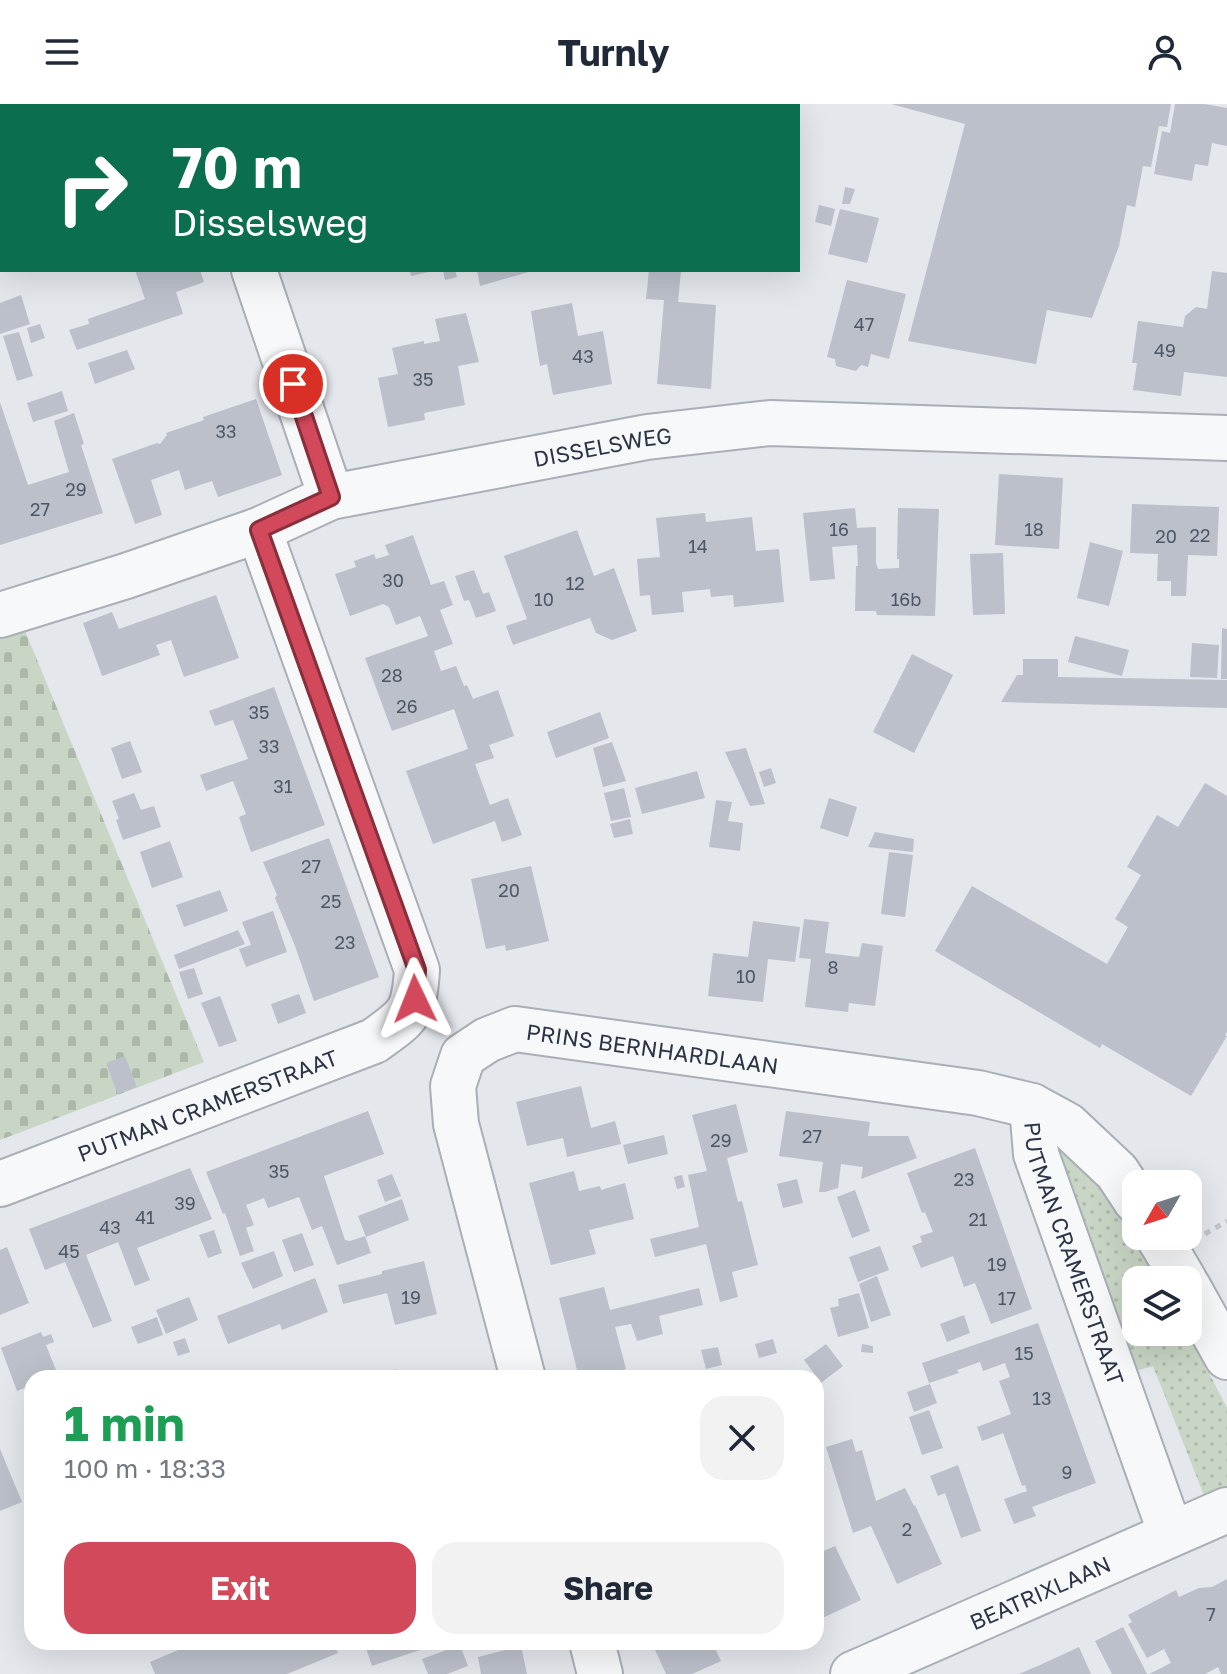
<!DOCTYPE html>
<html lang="en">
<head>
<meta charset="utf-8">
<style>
	:root { --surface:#fff; --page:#f2f2f3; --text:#1f2937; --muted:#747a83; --accent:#d1495b }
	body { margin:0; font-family:"Golos Text",sans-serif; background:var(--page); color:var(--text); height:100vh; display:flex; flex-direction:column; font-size:30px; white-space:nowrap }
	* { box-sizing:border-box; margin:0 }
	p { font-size:26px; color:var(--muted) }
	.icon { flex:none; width:44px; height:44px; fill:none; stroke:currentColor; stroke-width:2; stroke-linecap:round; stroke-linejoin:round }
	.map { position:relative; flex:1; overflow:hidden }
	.sheet { position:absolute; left:24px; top:1266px; width:800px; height:280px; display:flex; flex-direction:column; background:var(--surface); border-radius:24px; box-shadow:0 8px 32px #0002 }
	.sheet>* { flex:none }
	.hud { position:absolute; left:0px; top:0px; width:800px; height:168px; box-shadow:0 8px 32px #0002; background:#0b6e4f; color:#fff; overflow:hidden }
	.needle { width:52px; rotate:231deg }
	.fabs { position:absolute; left:1122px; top:1066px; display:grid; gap:16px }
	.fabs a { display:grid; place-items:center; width:80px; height:80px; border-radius:16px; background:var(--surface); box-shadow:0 8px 32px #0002; font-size:40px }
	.pin { position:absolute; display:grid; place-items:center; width:68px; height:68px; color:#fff; margin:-34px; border:4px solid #fff; border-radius:50%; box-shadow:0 2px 8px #0007 }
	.me { position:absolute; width:88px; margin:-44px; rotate:358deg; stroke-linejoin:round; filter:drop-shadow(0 0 6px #0008) }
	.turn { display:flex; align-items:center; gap:28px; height:168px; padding:0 40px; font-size:36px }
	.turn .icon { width:104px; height:104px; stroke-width:2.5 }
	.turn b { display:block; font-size:56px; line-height:68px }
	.round { display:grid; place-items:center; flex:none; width:84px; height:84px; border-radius:24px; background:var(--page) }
	.overview { display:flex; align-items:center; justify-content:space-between; height:136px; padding:0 40px }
	h1 { font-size:48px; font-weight:700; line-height:60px; color:#1e9e55 }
	.button { display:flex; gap:16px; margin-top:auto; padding:16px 40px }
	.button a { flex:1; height:92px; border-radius:24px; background:var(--accent); color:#fff; font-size:32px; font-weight:700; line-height:92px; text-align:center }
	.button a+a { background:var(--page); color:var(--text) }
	header { display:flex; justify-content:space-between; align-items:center; height:104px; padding:0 40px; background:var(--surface); font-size:36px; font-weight:700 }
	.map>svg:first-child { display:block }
</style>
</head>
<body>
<header><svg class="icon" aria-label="menu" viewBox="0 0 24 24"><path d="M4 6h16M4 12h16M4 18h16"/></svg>Turnly<svg class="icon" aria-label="person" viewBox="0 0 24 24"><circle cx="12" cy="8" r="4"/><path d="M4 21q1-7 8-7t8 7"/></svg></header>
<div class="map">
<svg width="1227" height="1570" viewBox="0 0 1227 1570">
	<defs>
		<pattern id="grass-dots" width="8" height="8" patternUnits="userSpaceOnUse" patternTransform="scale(2)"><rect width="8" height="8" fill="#c9d6c5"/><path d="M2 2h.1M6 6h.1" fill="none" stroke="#adb8ab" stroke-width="1.8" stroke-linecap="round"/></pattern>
		<pattern id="cemetery-stones" width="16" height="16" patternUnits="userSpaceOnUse" patternTransform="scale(2)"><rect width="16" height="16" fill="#c9d6c5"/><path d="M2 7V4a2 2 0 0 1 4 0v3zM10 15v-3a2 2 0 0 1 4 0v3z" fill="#adb8ab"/></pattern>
	</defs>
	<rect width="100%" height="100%" fill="#e4e7ec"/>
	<path fill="url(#grass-dots)" d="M 1056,1046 L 1081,1059 L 1106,1083 L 1136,1128 L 1136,1132 L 1139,1132 L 1161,1176 L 1136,1176 L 1136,1228 L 1188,1228 L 1227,1304 L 1227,1383 L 1205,1394 L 1153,1262 L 1128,1269 Z"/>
	<path fill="url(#cemetery-stones)" d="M 25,527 L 204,958 L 0,1036 L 0,535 Z"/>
	<path fill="#bbc0ca" d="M 891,0 L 1171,0 L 1167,23 L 1159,22 L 1151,63 L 1143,62 L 1135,103 L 1127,101 L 1119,142 L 1092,214 L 1047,206 L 1036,260 L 908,237 L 965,20 Z
		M 1175,0 L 1204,0 L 1227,4 L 1227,42 L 1212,39 L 1208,62 L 1195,60 L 1192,77 L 1154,70 L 1162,27 L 1170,29 Z
		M 845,83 L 855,85 L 850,100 L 842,100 Z
		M 819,101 L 835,105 L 831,122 L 815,118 Z
		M 840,105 L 879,114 L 867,159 L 828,150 Z
		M 135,166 L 200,166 L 204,178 L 176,188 L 183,210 L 77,246 L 69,226 L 89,220 L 88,215 L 145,195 Z
		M 410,166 L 433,166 L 433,167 L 411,172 Z
		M 443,166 L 455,166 L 457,173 L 445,176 Z
		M 477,166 L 532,166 L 532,167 L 480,182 Z
		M 649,166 L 681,166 L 678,198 L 716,201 L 711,285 L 657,280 L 664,196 L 646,195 Z
		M 1212,167 L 1227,169 L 1227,273 L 1184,268 L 1181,292 L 1133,286 L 1137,259 L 1132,259 L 1138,217 L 1183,223 L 1185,212 L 1196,203 L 1207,205 Z
		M 847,176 L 906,190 L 889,255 L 871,250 L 868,263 L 861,261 L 856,267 L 836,262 L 835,255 L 827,253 Z
		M 21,191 L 30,220 L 0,230 L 0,199 Z
		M 572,199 L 578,232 L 603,227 L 612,280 L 553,291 L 547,260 L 540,262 L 531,207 Z
		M 466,209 L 479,258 L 458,262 L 465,301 L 424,309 L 425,316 L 388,323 L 378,274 L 398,270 L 392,244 L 424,237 L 424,240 L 440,237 L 435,215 Z
		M 40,220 L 45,234 L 31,239 L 27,224 Z
		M 19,228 L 33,272 L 17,277 L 3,232 Z
		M 127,246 L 135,265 L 95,280 L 88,259 Z
		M 62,287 L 68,307 L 33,318 L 27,299 Z
		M 256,295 L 282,371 L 218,393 L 212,377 L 185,386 L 179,366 L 151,376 L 162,411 L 135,420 L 112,355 L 157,339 L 160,340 L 167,331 L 166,329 L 204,316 L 203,313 Z
		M 0,298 L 28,381 L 69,368 L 54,317 L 74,309 L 84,340 L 81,341 L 103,409 L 0,441 Z
		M 999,370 L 1063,374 L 1059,445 L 995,441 Z
		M 1132,400 L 1219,403 L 1217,452 L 1188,451 L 1186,492 L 1171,492 L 1171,477 L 1157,477 L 1158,450 L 1130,449 Z
		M 855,404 L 857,424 L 876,423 L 876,459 L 878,465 L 899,464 L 899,455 L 897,455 L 898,404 L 939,405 L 935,512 L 877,511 L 876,507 L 855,507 L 856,462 L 858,462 L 857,441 L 832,443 L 835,475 L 810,477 L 803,409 Z
		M 705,409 L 706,418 L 752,413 L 756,447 L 779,445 L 784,498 L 734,503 L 733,491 L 711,493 L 710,485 L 682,488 L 684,508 L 652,511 L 650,491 L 640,492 L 637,455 L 660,453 L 656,414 Z
		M 577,426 L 594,472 L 614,464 L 637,527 L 612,536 L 596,529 L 590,514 L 513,541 L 506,522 L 527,515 L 504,452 Z
		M 413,431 L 431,481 L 444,477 L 453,501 L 440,506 L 453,540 L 434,547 L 441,567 L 456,562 L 464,582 L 467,581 L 473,595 L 498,586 L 514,632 L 489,641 L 494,654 L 475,660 L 490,701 L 508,694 L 522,731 L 502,738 L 495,717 L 433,740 L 406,667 L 468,645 L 454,605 L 392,627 L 365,554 L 428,532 L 420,512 L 396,521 L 389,503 L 383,500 L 350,512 L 335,470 L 356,463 L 354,457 L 374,450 L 376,455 L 389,451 L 385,441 Z
		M 1090,438 L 1123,447 L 1109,502 L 1077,494 Z
		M 1003,449 L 1005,510 L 973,511 L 970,450 Z
		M 474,466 L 483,490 L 489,488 L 496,507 L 476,514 L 469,496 L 464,497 L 455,472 Z
		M 216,491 L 239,554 L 184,573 L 171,536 L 156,541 L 160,551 L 102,572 L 83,519 L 112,508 L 119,525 Z
		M 1222,524 L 1227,525 L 1227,575 L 1221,575 Z
		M 1075,532 L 1129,546 L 1122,572 L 1068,558 Z
		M 1192,539 L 1219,541 L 1217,574 L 1190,573 Z
		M 912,550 L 953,571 L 914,649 L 873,628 Z
		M 1023,555 L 1058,555 L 1058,573 L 1227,576 L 1227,604 L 1001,598 L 1017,571 L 1023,571 Z
		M 274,583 L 325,721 L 251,748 L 239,713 L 246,710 L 233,677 L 206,687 L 200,671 L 248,655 L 233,616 L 215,622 L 209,607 Z
		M 600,608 L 609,634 L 556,654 L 547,628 Z
		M 130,637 L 142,668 L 122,675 L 111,644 Z
		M 612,638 L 626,677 L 603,683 L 593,644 Z
		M 746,644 L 765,700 L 750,702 L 725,648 Z
		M 771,664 L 776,679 L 764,683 L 759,668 Z
		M 697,667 L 705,694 L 642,710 L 635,684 Z
		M 1205,679 L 1227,692 L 1227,928 L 1225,931 L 1227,932 L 1191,992 L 1102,940 L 1100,944 L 935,847 L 972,782 L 1107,860 L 1128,823 L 1115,815 L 1141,771 L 1127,763 L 1157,711 L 1178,723 Z
		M 624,684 L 631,713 L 611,717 L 604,689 Z
		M 134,689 L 141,706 L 154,702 L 161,723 L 123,736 L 116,716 L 119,715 L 112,697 Z
		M 829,694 L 857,703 L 848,733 L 820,724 Z
		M 716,696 L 732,698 L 728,717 L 743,719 L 740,747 L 709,743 Z
		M 630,715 L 633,730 L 614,734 L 610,720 Z
		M 875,728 L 914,735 L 913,748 L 868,743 Z
		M 329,734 L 379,873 L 314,897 L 295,842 L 275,794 L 277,791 L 263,758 Z
		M 170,737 L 183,773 L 152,784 L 140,748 Z
		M 889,748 L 913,751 L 905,813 L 881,810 Z
		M 531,762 L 549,837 L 506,847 L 505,841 L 486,845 L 471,775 Z
		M 220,786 L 228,807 L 184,823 L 176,801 Z
		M 273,807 L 287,848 L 246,863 L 239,845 L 251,841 L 242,818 Z
		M 804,815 L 829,818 L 825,849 L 859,853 L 862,839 L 883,842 L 875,902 L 849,899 L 848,908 L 805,903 L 811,855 L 799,854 Z
		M 753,817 L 800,823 L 795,858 L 768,855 L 763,898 L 708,892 L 713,849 L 748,853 Z
		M 238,826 L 245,840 L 179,865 L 174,851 Z
		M 194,864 L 203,890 L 188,895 L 179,868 Z
		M 299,890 L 306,909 L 278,920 L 271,900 Z
		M 220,892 L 237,937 L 219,943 L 201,899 Z
		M 125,952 L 137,983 L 118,990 L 106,959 Z
		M 581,982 L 591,1024 L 615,1017 L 621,1040 L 567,1053 L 563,1034 L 527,1042 L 516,998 Z
		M 736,1000 L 748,1048 L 727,1054 L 738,1098 L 742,1097 L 758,1161 L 732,1168 L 738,1193 L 720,1198 L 706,1140 L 655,1153 L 650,1135 L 699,1123 L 688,1071 L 707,1067 L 692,1011 Z
		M 368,1007 L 384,1050 L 324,1072 L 345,1136 L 350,1137 L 365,1132 L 371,1149 L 337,1161 L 322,1122 L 312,1126 L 299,1093 L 268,1104 L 264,1094 L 246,1101 L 254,1121 L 246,1124 L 254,1147 L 240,1152 L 225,1109 L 223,1110 L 206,1068 Z
		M 786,1007 L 870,1018 L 868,1032 L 908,1032 L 917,1054 L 861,1075 L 863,1063 L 841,1060 L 838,1084 L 825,1088 L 819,1088 L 823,1058 L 779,1052 Z
		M 664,1031 L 668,1050 L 628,1060 L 623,1041 Z
		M 975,1044 L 1032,1205 L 991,1220 L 975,1179 L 964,1183 L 953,1152 L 921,1164 L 912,1142 L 922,1138 L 920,1132 L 933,1128 L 925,1108 L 922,1109 L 907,1069 Z
		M 190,1064 L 212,1115 L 137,1144 L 150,1176 L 135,1182 L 118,1138 L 86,1151 L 112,1217 L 93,1224 L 65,1158 L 45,1166 L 29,1125 Z
		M 574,1067 L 579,1087 L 600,1082 L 601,1086 L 625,1079 L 634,1115 L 589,1126 L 596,1150 L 551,1161 L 529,1079 Z
		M 392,1070 L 401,1092 L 385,1098 L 377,1076 Z
		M 682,1071 L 685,1083 L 677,1085 L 674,1073 Z
		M 797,1075 L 803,1099 L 783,1104 L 777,1080 Z
		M 855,1086 L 870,1127 L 852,1134 L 837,1093 Z
		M 402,1095 L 409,1116 L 366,1133 L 358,1112 Z
		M 214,1126 L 222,1149 L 208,1154 L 199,1131 Z
		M 302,1129 L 314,1161 L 294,1168 L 282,1136 Z
		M 880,1142 L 889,1166 L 858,1178 L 849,1153 Z
		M 7,1143 L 29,1199 L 0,1211 L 0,1146 Z
		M 274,1147 L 283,1172 L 253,1185 L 241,1159 Z
		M 424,1157 L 437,1210 L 395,1221 L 387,1189 L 343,1200 L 338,1181 L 382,1170 L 382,1167 Z
		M 877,1172 L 891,1211 L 871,1218 L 859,1180 Z
		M 315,1174 L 328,1208 L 282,1226 L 280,1220 L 228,1240 L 217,1212 Z
		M 604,1183 L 610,1206 L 699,1184 L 703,1201 L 659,1212 L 663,1230 L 637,1237 L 631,1220 L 615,1223 L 626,1265 L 592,1274 L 579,1274 L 559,1194 Z
		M 859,1189 L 869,1224 L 838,1233 L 830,1204 L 839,1202 L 838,1195 Z
		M 189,1193 L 198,1216 L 166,1230 L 156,1206 Z
		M 964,1211 L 970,1229 L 947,1238 L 940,1220 Z
		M 157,1213 L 163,1231 L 138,1240 L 131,1223 Z
		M 1038,1219 L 1096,1379 L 1032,1403 L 1036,1412 L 1014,1420 L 1004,1395 L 1027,1387 L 1025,1381 L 1022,1382 L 1003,1329 L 982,1337 L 977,1323 L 1011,1310 L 999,1277 L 1010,1273 L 1005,1259 L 983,1267 L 980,1258 L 957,1266 L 959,1269 L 929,1279 L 922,1259 Z
		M 41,1228 L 43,1233 L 51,1230 L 54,1238 L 46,1241 L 58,1271 L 51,1274 L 32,1274 L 32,1281 L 17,1287 L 1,1244 Z
		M 185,1234 L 190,1248 L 178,1252 L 173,1238 Z
		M 773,1235 L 777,1249 L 759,1254 L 755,1240 Z
		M 826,1240 L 843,1262 L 821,1279 L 804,1256 Z
		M 862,1240 L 873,1242 L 873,1249 L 861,1248 Z
		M 718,1243 L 722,1261 L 706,1265 L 701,1246 Z
		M 396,1265 L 399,1274 L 374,1274 Z
		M 930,1280 L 937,1299 L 914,1308 L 907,1288 Z
		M 929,1306 L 943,1344 L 922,1351 L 909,1313 Z
		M 852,1335 L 856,1348 L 862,1346 L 876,1397 L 905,1384 L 914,1402 L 915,1401 L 942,1460 L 897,1480 L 871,1422 L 853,1429 L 826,1343 Z
		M 0,1345 L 22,1398 L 0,1407 Z
		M 958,1361 L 981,1427 L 961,1434 L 945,1389 L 938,1392 L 930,1372 Z
		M 835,1442 L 861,1496 L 816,1517 L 816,1443 L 819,1449 Z
		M 1227,1475 L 1227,1570 L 1221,1570 L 1218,1563 L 1205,1570 L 1149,1570 L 1171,1559 L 1164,1545 L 1147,1554 L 1128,1520 L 1132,1518 L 1128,1511 L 1176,1486 L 1179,1493 L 1199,1484 L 1212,1483 Z
		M 1123,1523 L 1147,1570 L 1112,1570 L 1095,1537 Z
		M 197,1538 L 333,1538 L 338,1549 L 287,1570 L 155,1570 L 150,1558 Z
		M 364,1538 L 431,1538 L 432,1542 L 372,1562 Z
		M 653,1538 L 712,1538 L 721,1557 L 692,1570 L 666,1570 L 652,1539 Z
		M 460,1541 L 468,1562 L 447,1570 L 428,1570 L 422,1555 Z
		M 521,1542 L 527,1570 L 481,1570 L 478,1553 Z
		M 1079,1543 L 1091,1570 L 1019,1570 L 1040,1561 Z"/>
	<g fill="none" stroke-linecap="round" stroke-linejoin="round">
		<defs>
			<g id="street">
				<path d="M 198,0 L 198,2"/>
				<path d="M 254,166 L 331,393"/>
				<path id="s1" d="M 0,511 L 126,472 L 259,426 L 331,393 L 647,333 L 770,319 L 1227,334"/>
				<path id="s2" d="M 1032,1002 L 1036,1050 L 1171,1430"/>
				<path id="s3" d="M 0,1080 L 374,937 C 409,912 414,910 417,866 L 259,426"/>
				<path d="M 1158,1132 L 1184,1176"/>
				<path d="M 1188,1183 L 1227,1253"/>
				<path id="s4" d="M 523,1274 L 456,1020 L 453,982 L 463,952 L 487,936 L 515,925 L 978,989 L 1032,1002 L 1067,1021 L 1117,1068 L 1136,1097"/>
				<path d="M 592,1538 L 600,1570"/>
				<path id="s5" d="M 853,1570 L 1227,1406"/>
			</g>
		</defs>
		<use href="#street" stroke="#a9aeb7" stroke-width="48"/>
		<path stroke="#c2c5cb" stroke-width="5" stroke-dasharray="6 6" stroke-linecap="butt" d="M 1205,1130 L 1227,1117"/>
		<use href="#street" stroke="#f7f8fa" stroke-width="44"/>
	</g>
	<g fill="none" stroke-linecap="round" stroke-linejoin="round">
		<defs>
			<path id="route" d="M 293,280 L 331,393 L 259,426 L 417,866 L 415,895"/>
		</defs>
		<use href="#route" stroke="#882f3b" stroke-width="20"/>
		<use href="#route" stroke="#d1495b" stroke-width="14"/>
	</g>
	<g text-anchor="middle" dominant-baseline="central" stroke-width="8" stroke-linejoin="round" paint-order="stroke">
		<g font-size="18" fill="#4f5766">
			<text x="864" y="220">47</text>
			<text x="1165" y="246">49</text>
			<text x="583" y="252">43</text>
			<text x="423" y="275">35</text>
			<text x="226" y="327">33</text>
			<text x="76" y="385">29</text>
			<text x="40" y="405">27</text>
			<text x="839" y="425">16</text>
			<text x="1034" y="425">18</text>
			<text x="1200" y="431">22</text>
			<text x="1166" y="432">20</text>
			<text x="698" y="442">14</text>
			<text x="393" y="476">30</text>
			<text x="575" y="479">12</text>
			<text x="544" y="495">10</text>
			<text x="906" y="495">16b</text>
			<text x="392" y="571">28</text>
			<text x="407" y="602">26</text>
			<text x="259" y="608">35</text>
			<text x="269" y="642">33</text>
			<text x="283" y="682">31</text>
			<text x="311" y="762">27</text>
			<text x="509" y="786">20</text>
			<text x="331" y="797">25</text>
			<text x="345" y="838">23</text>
			<text x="833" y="863">8</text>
			<text x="746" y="872">10</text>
			<text x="812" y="1032">27</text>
			<text x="721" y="1036">29</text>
			<text x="279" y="1067">35</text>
			<text x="964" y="1075">23</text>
			<text x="185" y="1099">39</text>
			<text x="145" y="1113">41</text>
			<text x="978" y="1115">21</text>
			<text x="110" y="1123">43</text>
			<text x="69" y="1147">45</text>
			<text x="997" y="1160">19</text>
			<text x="411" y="1193">19</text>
			<text x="1007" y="1194">17</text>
			<text x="1024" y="1249">15</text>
			<text x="1042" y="1294">13</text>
			<text x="1067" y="1368">9</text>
			<text x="907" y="1425">2</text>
			<text x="1211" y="1510">7</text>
		</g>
		<g font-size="22" fill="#2b3445" stroke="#f4f6f9">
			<text stroke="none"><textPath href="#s1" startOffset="628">DISSELSWEG</textPath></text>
			<text stroke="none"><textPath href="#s4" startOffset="530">PRINS BERNHARDLAAN</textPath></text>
			<text stroke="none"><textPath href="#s3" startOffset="222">PUTMAN CRAMERSTRAAT</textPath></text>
			<text stroke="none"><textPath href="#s2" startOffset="154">PUTMAN CRAMERSTRAAT</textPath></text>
			<text stroke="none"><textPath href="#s5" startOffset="204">BEATRIXLAAN</textPath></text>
		</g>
	</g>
</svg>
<div class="fabs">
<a><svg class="needle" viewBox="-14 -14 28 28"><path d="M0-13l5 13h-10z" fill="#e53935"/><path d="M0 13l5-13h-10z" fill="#747a83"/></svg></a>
<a><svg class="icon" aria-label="layers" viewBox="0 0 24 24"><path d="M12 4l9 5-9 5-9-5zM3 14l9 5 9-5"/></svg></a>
</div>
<div class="pin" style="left:293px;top:280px;background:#d93025"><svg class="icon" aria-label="arrive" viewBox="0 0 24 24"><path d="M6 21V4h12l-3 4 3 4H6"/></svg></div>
<svg class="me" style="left:415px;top:895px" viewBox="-20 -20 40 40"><path d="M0-17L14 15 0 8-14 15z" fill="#d1495b" stroke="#fff" stroke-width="4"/></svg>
<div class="hud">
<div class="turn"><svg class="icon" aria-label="right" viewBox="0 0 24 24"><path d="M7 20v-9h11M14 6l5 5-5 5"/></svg><div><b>70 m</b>Disselsweg</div></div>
</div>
<section class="sheet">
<div class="overview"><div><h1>1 min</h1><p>100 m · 18:33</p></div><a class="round"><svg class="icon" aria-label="close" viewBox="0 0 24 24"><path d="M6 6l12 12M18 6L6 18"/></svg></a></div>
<div class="button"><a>Exit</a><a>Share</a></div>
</section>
</div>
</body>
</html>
